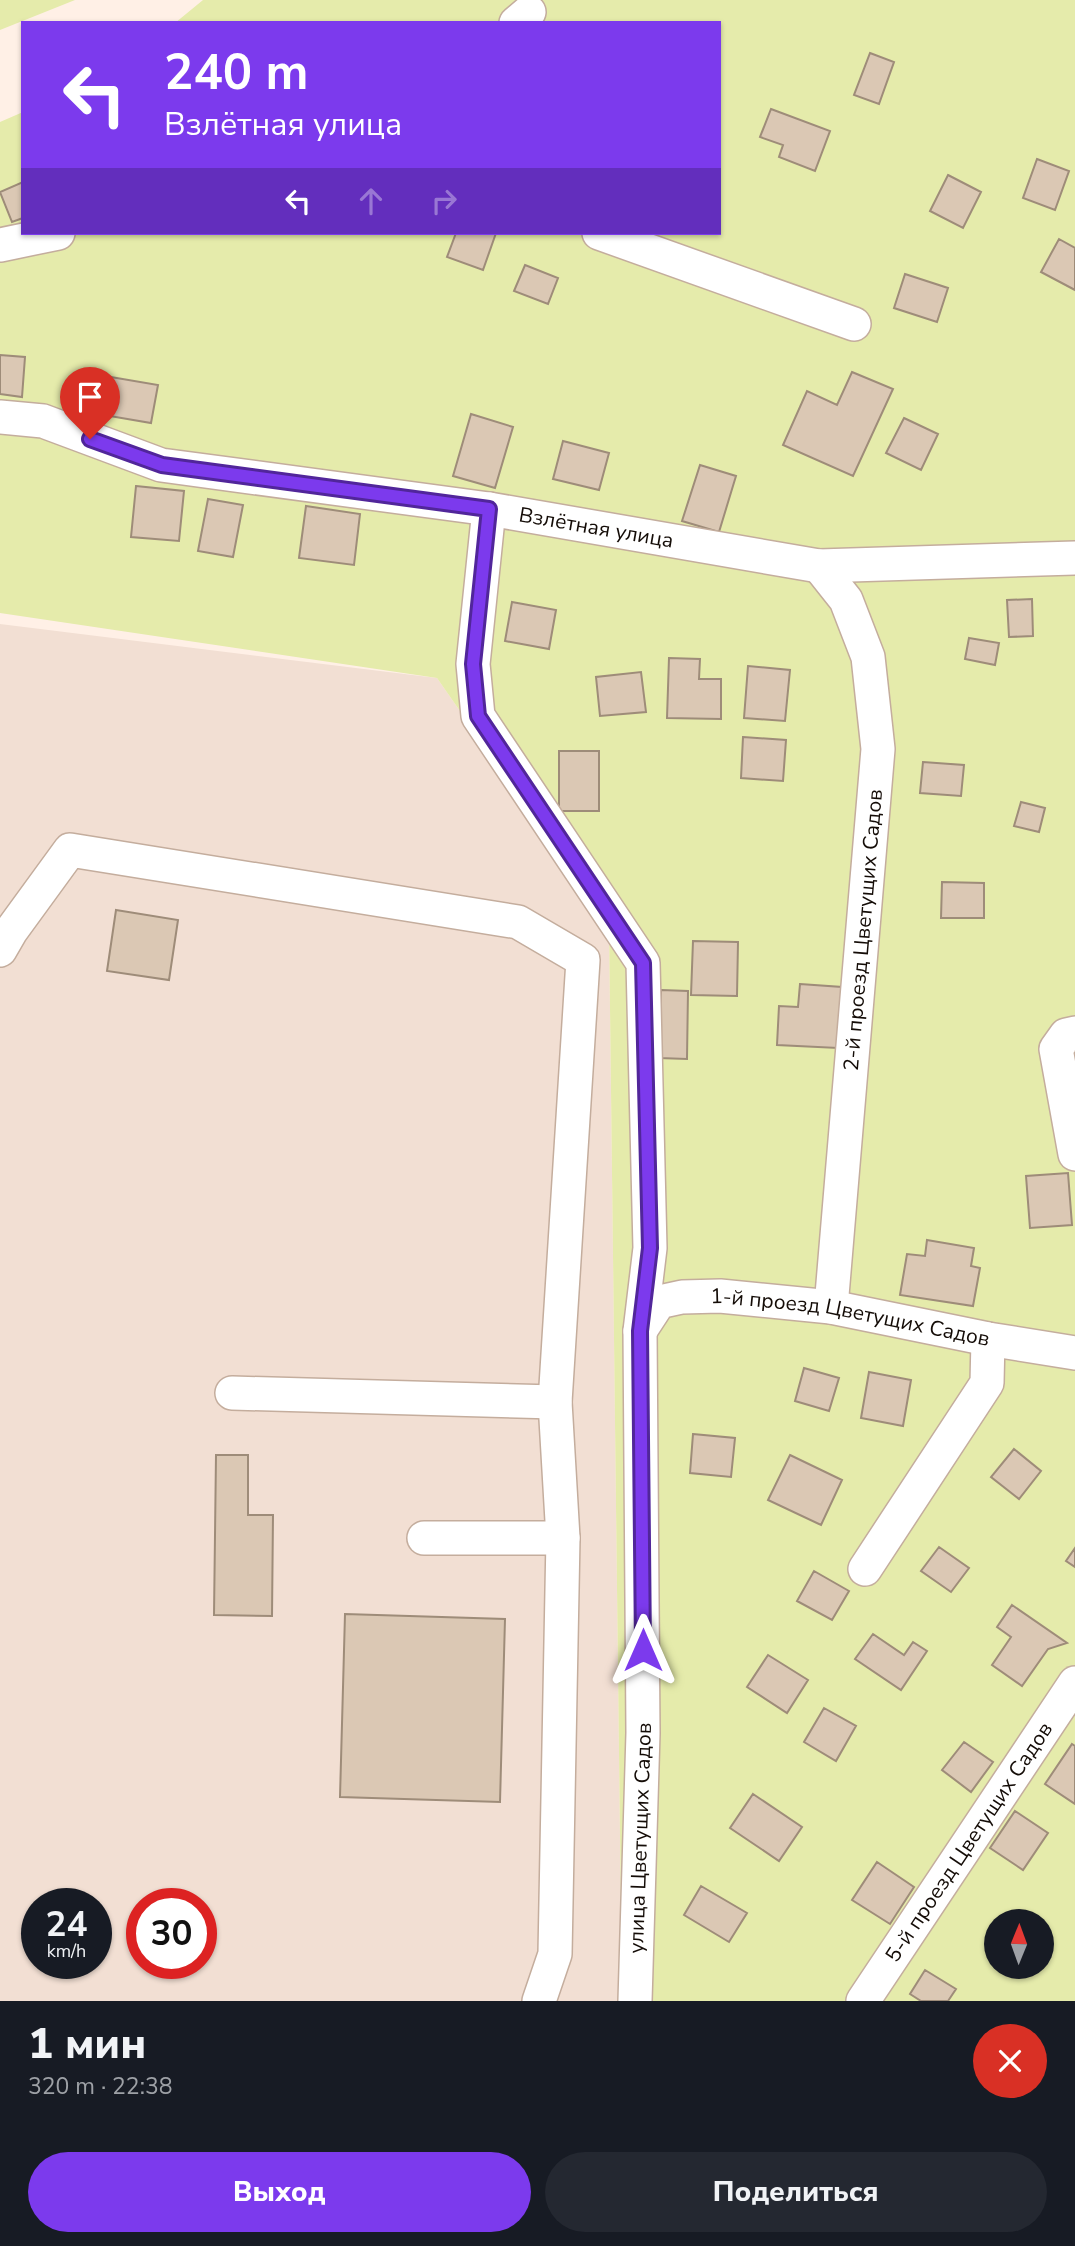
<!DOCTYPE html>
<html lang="ru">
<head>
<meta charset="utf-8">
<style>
	:root { --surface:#171b24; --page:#242831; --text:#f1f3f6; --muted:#9ea1a6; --accent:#7c3aed }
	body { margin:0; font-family:"Nunito Sans",sans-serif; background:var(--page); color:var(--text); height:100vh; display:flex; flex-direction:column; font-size:26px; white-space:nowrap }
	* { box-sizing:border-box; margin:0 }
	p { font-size:23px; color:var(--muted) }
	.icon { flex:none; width:38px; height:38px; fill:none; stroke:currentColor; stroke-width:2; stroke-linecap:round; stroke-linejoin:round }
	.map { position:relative; height:2001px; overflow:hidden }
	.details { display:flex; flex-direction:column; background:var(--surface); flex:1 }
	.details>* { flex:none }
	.banner { position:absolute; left:21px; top:21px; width:700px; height:214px; border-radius:0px; box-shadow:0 2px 5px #0004; background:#7c3aed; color:#fff; overflow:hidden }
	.needle { width:46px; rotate:1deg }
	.controls { position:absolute; left:984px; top:1909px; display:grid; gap:14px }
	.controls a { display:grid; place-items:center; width:70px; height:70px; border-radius:50%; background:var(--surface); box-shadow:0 2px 5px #0004; font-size:35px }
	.speed { position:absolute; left:21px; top:1888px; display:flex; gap:14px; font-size:35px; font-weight:700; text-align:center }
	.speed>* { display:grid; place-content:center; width:91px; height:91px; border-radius:50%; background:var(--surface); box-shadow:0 2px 5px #0004; line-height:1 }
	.speed small { font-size:18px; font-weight:400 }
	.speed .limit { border:10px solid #d22; background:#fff; color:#111 }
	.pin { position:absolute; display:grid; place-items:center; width:60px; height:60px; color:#fff; margin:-72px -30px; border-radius:50% 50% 50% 0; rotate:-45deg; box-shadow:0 0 7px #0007 }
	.pin .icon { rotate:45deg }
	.me { position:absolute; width:77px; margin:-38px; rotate:0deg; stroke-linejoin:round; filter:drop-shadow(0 0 5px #0008) }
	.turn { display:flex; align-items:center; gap:24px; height:147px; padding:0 28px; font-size:32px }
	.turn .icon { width:91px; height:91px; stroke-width:2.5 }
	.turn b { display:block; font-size:49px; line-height:60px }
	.lanes { display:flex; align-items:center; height:66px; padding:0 28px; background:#0003; justify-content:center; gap:35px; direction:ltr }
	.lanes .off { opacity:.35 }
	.round { display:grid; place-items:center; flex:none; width:74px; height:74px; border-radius:37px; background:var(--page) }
	.headline { display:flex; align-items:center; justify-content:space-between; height:119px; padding:0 28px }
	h1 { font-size:42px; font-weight:800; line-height:52px }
	.cta { display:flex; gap:14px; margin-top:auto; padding:14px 28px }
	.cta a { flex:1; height:80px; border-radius:42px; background:var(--accent); color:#fff; font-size:28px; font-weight:800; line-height:80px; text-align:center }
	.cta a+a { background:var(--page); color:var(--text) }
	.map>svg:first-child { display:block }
</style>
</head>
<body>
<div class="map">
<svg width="1075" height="2001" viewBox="0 0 1075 2001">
	<rect width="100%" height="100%" fill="#fff0e6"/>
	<path fill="#f2dfd3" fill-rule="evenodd" d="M 0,624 L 437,678 L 609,925 L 622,2001 L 0,2001 ZM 37,1904 L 96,1904 L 96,1964 L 37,1964 ZM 142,1904 L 201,1904 L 201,1964 L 142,1964 Z"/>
	<path fill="#e5ebab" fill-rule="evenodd" d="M 0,0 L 75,0 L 0,30 Z
		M 203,0 L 1075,0 L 1075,2001 L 622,2001 L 609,925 L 437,678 L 0,613 L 0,122 L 23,112 L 23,233 L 719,233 L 719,23 L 175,23 ZM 996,1922 L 1041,1922 L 1041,1967 L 996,1967 Z"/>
	<path fill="#dbc8b4" stroke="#9e8c79" stroke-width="2" d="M 870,53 L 894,62 L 879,104 L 854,95 Z
		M 771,109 L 830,131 L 815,171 L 779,157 L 783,145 L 760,137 Z
		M 1037,159 L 1069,171 L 1055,210 L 1023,198 Z
		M 948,175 L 981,192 L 963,228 L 930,211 Z
		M 23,182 L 23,218 L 12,222 L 0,192 Z
		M 456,233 L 496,233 L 483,270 L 447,257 Z
		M 1059,239 L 1075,248 L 1075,290 L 1041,272 Z
		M 525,265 L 558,278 L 548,304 L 514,291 Z
		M 905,274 L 948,288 L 937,322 L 894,308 Z
		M 0,355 L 25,357 L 22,397 L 0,394 Z
		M 852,372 L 893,389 L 853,476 L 783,445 L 807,391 L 837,405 Z
		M 105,376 L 158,385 L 151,423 L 98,414 Z
		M 471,414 L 513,427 L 495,488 L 453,476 Z
		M 904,418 L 938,434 L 921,470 L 886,453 Z
		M 563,441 L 609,453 L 599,490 L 553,479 Z
		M 700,465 L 736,476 L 719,532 L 682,521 Z
		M 136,486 L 184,491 L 179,541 L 131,537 Z
		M 208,499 L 243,505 L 233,557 L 198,551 Z
		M 306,506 L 360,514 L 354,565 L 299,558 Z
		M 1032,599 L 1033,636 L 1009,637 L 1007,600 Z
		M 512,602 L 556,610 L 549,649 L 505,641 Z
		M 969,638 L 999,643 L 995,665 L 965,659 Z
		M 669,658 L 700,659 L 699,679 L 721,679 L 721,719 L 667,718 Z
		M 748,666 L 790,670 L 785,721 L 744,718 Z
		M 641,672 L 646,712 L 600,716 L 596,677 Z
		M 743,737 L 786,740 L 783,781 L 741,778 Z
		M 559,751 L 599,751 L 599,811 L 559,811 Z
		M 923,762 L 964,765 L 961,796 L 920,793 Z
		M 1021,802 L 1045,808 L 1039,832 L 1014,826 Z
		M 942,882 L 984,883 L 984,918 L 941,918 Z
		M 116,910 L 178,920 L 169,980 L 107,971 Z
		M 693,941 L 738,942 L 737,996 L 691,995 Z
		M 800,984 L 842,987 L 838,1048 L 777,1045 L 779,1006 L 798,1007 Z
		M 661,990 L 688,991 L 687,1059 L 659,1058 Z
		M 1068,1173 L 1072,1225 L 1030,1228 L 1026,1176 Z
		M 927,1240 L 974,1248 L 971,1266 L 980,1268 L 973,1306 L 900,1295 L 907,1254 L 925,1256 Z
		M 804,1368 L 839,1378 L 829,1411 L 795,1401 Z
		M 869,1372 L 911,1380 L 903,1426 L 861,1418 Z
		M 693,1434 L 735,1438 L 731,1477 L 690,1473 Z
		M 1014,1449 L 1041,1471 L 1019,1499 L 991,1477 Z
		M 216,1455 L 248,1455 L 248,1515 L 273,1515 L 272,1616 L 214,1615 Z
		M 790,1455 L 842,1480 L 821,1525 L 768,1500 Z
		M 939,1547 L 969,1568 L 951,1592 L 921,1571 Z
		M 1075,1548 L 1075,1567 L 1066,1561 Z
		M 814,1571 L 849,1591 L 832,1620 L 797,1601 Z
		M 1012,1605 L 1067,1643 L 1048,1649 L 1022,1686 L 992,1665 L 1011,1637 L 997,1627 Z
		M 345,1614 L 505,1619 L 500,1802 L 340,1797 Z
		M 873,1634 L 904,1655 L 913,1642 L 927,1651 L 901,1690 L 855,1659 Z
		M 768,1655 L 808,1680 L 787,1713 L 747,1687 Z
		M 824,1708 L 856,1726 L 836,1761 L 804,1742 Z
		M 964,1742 L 993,1762 L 971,1792 L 942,1770 Z
		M 1072,1744 L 1075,1746 L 1075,1804 L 1045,1784 Z
		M 753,1794 L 802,1827 L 779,1861 L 730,1828 Z
		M 1015,1811 L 1048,1833 L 1023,1870 L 990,1848 Z
		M 877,1862 L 914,1887 L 890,1924 L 852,1900 Z
		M 701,1886 L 747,1913 L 729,1942 L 684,1915 Z
		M 925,1970 L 956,1989 L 948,2001 L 921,2001 L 910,1994 Z"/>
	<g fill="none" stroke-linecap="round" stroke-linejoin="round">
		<defs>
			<g id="minor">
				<path d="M 516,23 L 529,12"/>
				<path d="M 599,233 L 854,324"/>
				<path d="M 0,245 L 58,233"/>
				<path id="s1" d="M 0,417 L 43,421 L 161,465 L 489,509 L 819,566 L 1075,558"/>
				<path d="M 489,509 L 473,664 L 478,716 L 643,963 L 650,1248 L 640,1331 L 643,1733 L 635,2001"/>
				<path d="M 819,566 L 846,600 L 868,657 L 878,749 L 831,1307"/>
				<path d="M 0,950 L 11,931 L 70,850 L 518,922 L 583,960 L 555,1402 L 563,1538 L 555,1954 L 539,2001"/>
				<path d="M 1075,1033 L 1066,1035 L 1056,1049 L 1075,1154"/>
				<path id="s2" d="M 640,1331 L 659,1302 L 682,1297 L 720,1296 L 831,1307 L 988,1339 L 1075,1353"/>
				<path d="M 232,1393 L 555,1402"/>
				<path d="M 424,1538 L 563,1538"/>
				<path d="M 865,1569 L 987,1383 L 988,1339"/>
				<path id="s3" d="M 863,2001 L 1075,1683"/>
			</g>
		</defs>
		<use href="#minor" stroke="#c4ad9d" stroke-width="36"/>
		<use href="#minor" stroke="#fff" stroke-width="33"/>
	</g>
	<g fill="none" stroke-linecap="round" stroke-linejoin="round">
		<defs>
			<path id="route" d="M 90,439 L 162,465 L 489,509 L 473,664 L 478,716 L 643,963 L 650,1248 L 640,1331 L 643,1650"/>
		</defs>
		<use href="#route" stroke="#51269a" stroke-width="18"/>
		<use href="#route" stroke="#7c3aed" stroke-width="12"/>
	</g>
	<g text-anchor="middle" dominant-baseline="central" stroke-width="6" stroke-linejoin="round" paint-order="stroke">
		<g font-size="21" fill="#140c07" stroke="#fff">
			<text stroke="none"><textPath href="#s1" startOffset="609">Взлётная улица</textPath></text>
			<text transform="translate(863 930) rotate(-85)">2-й проезд Цветущих Садов</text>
			<text stroke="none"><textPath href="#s2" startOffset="228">1-й проезд Цветущих Садов</textPath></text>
			<text transform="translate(640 1838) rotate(-88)">улица Цветущих Садов</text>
			<text stroke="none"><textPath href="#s3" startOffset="191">5-й проезд Цветущих Садов</textPath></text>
		</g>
	</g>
</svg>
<div class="controls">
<a><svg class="needle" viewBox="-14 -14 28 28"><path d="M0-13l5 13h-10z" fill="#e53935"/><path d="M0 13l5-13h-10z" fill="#9ea1a6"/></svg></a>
</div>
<div class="speed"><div>24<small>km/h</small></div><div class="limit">30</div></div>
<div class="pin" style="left:90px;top:439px;background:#d93025"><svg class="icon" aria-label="arrive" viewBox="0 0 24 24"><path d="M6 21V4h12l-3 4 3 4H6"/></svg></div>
<svg class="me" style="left:643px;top:1650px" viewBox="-20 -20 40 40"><path d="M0-17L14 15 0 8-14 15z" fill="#7c3aed" stroke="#fff" stroke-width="4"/></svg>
<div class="banner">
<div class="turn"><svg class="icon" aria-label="left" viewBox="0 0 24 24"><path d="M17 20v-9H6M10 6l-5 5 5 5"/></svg><div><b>240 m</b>Взлётная улица</div></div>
<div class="lanes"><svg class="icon" aria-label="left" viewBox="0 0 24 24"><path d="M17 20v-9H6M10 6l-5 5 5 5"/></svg><svg class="icon off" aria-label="ahead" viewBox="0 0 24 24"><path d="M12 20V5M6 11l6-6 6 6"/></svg><svg class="icon off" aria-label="right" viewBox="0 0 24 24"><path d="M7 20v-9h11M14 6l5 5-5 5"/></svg></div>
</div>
</div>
<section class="details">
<div class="headline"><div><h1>1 мин</h1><p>320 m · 22:38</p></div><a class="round" style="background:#d93025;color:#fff"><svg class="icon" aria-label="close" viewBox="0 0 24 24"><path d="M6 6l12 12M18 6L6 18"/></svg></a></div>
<div class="cta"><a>Выход</a><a>Поделиться</a></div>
</section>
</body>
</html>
